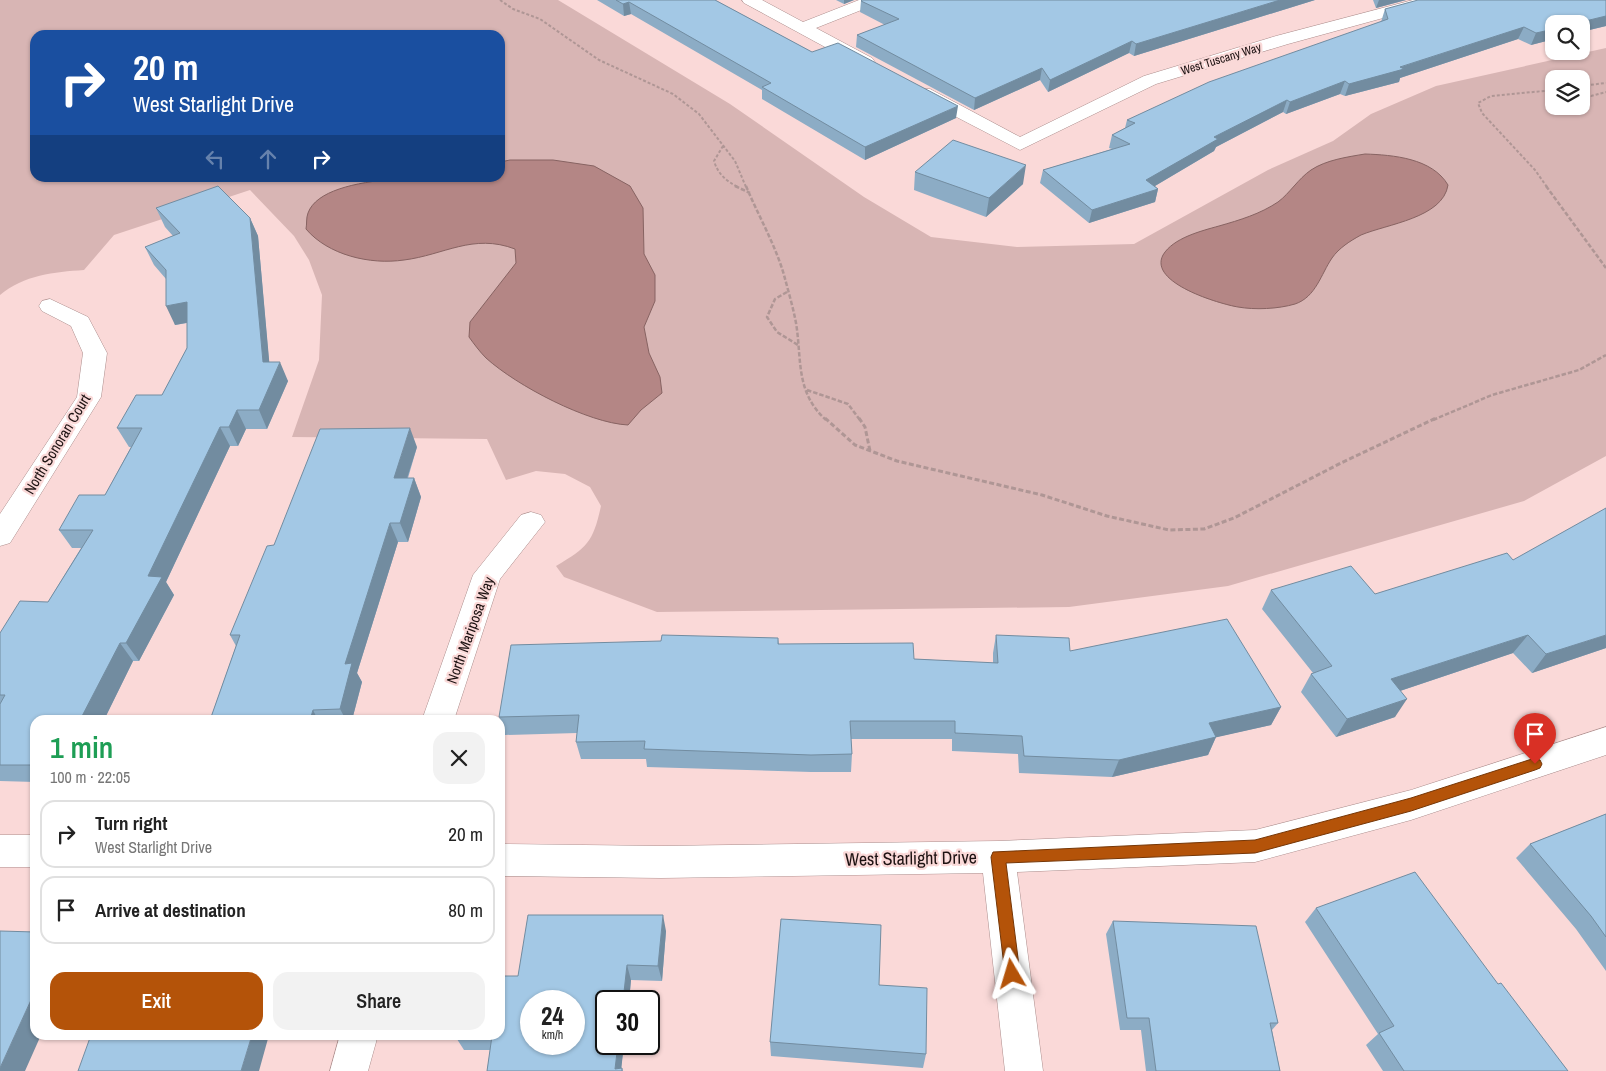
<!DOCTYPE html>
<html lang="en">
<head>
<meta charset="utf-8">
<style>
	:root { --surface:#fff; --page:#f2f2f2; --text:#222; --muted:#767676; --line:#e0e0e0; --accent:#b45309 }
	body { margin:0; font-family:"Archivo Narrow",sans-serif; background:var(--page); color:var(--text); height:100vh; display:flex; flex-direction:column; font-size:19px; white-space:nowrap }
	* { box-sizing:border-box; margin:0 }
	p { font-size:16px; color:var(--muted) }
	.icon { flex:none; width:28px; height:28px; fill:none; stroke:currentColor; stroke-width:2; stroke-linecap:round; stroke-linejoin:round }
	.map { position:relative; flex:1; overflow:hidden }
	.drawer { position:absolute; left:30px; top:715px; width:475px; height:325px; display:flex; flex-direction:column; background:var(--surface); border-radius:15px; box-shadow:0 1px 4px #0004 }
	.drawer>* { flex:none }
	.hud { position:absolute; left:30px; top:30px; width:475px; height:152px; border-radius:15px; box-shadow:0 1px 4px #0004; background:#1a4fa0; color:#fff; overflow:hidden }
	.fabs { position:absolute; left:1545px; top:15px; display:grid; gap:10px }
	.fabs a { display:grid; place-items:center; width:45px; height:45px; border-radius:10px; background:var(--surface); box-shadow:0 1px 4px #0004; font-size:25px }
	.speed { position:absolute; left:520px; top:990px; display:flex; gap:10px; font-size:25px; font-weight:700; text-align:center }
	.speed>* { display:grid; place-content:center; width:65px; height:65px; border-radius:50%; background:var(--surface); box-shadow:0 1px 4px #0004; line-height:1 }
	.speed small { font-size:12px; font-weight:400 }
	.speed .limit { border:2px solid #111; border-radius:8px; background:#fff; color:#111 }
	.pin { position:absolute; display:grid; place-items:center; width:42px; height:42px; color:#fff; margin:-51px -21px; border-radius:50% 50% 50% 0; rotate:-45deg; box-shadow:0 0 5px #0007 }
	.pin .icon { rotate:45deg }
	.me { position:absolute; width:55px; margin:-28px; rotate:353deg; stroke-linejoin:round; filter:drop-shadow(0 0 4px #0008) }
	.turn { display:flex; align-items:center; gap:18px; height:105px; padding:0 20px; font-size:22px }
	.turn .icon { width:65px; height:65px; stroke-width:2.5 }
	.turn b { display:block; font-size:35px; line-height:42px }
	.lanes { display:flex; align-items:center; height:48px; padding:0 20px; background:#0003; justify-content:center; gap:25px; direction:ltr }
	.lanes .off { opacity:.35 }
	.round { display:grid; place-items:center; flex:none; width:52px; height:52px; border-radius:15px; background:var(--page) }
	.summary { display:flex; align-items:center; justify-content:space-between; height:85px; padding:0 20px }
	h1 { font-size:30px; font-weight:600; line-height:38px; color:#1e9e55 }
	.cta { display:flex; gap:10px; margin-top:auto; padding:10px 20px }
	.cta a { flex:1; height:58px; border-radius:15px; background:var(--accent); color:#fff; font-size:20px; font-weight:600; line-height:58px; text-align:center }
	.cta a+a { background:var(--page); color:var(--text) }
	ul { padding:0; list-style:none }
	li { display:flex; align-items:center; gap:15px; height:68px; margin:0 10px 8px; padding:0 10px; border:2px solid var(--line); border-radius:15px }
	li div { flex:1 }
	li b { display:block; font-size:19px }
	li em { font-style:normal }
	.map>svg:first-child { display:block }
</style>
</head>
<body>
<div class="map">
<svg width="1606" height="1071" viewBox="0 0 1606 1071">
	<rect width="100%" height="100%" fill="#fad9d8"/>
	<path fill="#d8b5b4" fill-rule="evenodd" d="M 0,0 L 558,0 L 730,104 L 864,197 L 931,237 L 1017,247 L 1134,244 L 1268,170 L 1333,141 L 1371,114 L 1436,86 L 1606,48 L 1606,456 L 1524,501 L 1228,586 L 1069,607 L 657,612 L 564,577 L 556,566 C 588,547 593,542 601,506 L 590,487 L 565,474 L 536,471 L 506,480 L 487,439 L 292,437 L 319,360 L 322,295 L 309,260 L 294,236 L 250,190 L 114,235 L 84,270 C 54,272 24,275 0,295 ZM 35,35 L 500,35 L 500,178 L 35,178 ZM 1554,79 L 1581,79 L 1581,106 L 1554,106 Z"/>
	<path fill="#b48685" stroke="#876362" d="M 1365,154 C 1393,155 1432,158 1448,185 C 1443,218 1387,224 1361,235 C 1350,241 1339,248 1332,258 C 1321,274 1316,297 1295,304 C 1278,309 1255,310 1238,307 C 1220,304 1148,283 1163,255 C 1173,238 1201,231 1219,226 C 1240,220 1260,214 1278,202 C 1290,193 1298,179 1311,170 C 1326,160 1347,157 1365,154 Z
		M 510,160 L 553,160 L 594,166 L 630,186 L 643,208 L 644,254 L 655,275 L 655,301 L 644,327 L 649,353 L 660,377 L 662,393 L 641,410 L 628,425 C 588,423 517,386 486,358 C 480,352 474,344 469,337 L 470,322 L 516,263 L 515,249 C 473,233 444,255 404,260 C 370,265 328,255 306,229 C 307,224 306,218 308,213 C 324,169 461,178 500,178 L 500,162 Z"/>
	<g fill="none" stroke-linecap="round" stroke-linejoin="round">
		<defs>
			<path id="street" d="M 742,0 L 762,0 L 803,22 L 859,0 L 881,0 L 879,3 L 816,28 L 872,58 L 875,62 L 872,66 L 860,66 L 744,3 Z
				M 1413,0 L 1440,0 L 1438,3 L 1288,44 L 1156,84 L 1020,150 L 918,97 L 915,93 L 918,89 L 930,89 L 1020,137 L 1144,76 L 1276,36 Z
				M 50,299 L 88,317 L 107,353 L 101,397 L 10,543 L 0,546 L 0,514 L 77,397 L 83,353 L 71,326 L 42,311 L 39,306 L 42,301 Z
				M 531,512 L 541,515 L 545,522 L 500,579 L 454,720 L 422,720 L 473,575 L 521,515 Z
				M 1606,727 L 1606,755 L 1411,820 L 1255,862 L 1017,872 L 1043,1071 L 1005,1071 L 983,873 L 661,878 L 500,876 L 500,844 L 661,846 L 998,841 L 1255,830 L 1411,790 Z
				M 0,835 L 35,835 L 35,867 L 0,867 Z
				M 340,1035 L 378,1035 L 368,1071 L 330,1071 Z"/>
		</defs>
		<use href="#street" stroke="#ac8e8d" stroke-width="1"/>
		<path stroke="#af9695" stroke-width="2" stroke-dasharray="3 2" stroke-linecap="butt" d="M 500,0 L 513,9 L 540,19 L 599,60 L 673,94 L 699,114 L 735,161 L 746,187
			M 1581,86 L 1606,83
			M 1581,94 L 1591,96 L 1606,92
			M 723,146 L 714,161 C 718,174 726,181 738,187
			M 1547,187 L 1535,170 L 1482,113 L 1478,103 L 1491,96 L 1554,90"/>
		<path stroke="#af9695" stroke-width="2.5" stroke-dasharray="4.5 2" stroke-linecap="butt" d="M 735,186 L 750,193
			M 746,186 C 758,215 775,244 784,275 C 788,290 793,307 796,323 C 802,359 795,392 826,420
			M 1546,186 L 1606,268
			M 787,292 L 775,299 L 767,317 L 777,332 L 798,345
			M 807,390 L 848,404 L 860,420
			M 1433,420 L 1492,395 L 1579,370 L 1606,355"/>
		<path stroke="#af9695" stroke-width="3" stroke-dasharray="5 2.5" stroke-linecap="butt" d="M 825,418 L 855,445 L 897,461 L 1042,495 L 1107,516 L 1169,530 L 1204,529 L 1234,518 L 1341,463 L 1436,418
			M 859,418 L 865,427 L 870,451"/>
		<use href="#street" fill="#fff" fill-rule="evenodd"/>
	</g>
	<path fill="#8cacc5" d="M 597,0 L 715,0 L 812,52 L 956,118 L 865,160 L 762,99 L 762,90 L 631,14 L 624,16 Z
		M 836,0 L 854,0 L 844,4 Z
		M 1315,0 L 1134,56 L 1129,53 L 1048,92 L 1040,80 L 974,110 L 856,47 L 857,35 L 885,25 L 860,12 L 861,1 Z
		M 1373,0 L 1406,0 L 1376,8 Z
		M 1606,0 L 1606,26 L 1581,32 L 1581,24 L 1554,24 L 1554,39 L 1531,45 L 1518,39 L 1400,78 L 1399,82 L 1345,96 L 1340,94 L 1286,114 L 1283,112 L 1216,147 L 1214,151 L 1155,186 L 1158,189 L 1155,202 L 1089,223 L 1040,183 L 1043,170 L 1112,149 L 1109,148 L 1112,135 L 1125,128 L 1127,120 L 1381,22 L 1385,9 Z
		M 915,172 L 1023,184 L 986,217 L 914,190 Z
		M 156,208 L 250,218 L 258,236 L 269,362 L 288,381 L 267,429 L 246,429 L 238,446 L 230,446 L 166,582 L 174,595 L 139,661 L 133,661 L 104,720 L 35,720 L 35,782 L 0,781 L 0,633 L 48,602 L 81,548 L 72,548 L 59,530 L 105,495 L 131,447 L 129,447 L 117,428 L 162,395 L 187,348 L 187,323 L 175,325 L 166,279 L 154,265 L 145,247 L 173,236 L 165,227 Z
		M 417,447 L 408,478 L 414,478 L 421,497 L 408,542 L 398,542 L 357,673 L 362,682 L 352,720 L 210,720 L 236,646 L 230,635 L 274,545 Z
		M 1271,590 L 1375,594 L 1606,648 L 1532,673 L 1513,653 L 1400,691 L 1395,717 L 1336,737 L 1301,692 L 1311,674 L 1313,673 L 1262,609 Z
		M 996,635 L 1070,651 L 1281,707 L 1271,725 L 1216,737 L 1208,755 L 1112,777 L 1019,773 L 1018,754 L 952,751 L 952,739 L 851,739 L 852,754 L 851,772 L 811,772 L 647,767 L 646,759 L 581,759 L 576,742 L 577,733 L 505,735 L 499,717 L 778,638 L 779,644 L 914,659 L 993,663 L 993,653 Z
		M 1606,814 L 1606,971 L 1576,929 L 1516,858 L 1530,844 Z
		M 1316,908 L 1498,984 L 1568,1071 L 1383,1071 L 1366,1045 L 1378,1034 L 1305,922 Z
		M 1113,921 L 1278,1023 L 1272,1030 L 1280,1071 L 1146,1071 L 1141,1030 L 1120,1030 L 1106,934 Z
		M 666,931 L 662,981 L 631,980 L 629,1001 L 606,1001 L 624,1044 L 621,1068 L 622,1068 L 623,1071 L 487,1071 L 490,1050 L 464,1050 L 455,1036 L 518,976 Z
		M 879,985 L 926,1054 L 923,1068 L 771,1056 L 770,1042 Z"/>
	<path fill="#728ca0" d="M 844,0 L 854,0 L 844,4 Z
		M 1280,0 L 1315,0 L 1134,56 L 1136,44 Z
		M 1379,0 L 1406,0 L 1376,8 Z
		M 629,2 L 631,14 L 624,16 L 623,4 Z
		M 1606,16 L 1606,26 L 1581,32 L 1581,24 L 1573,24 Z
		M 1524,27 L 1518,39 L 1400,78 L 1399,82 L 1345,96 L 1349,84 Z
		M 1554,29 L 1554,39 L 1531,45 L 1536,33 Z
		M 1132,41 L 1129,53 L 1048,92 L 1050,80 Z
		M 1042,68 L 1040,80 L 974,110 L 975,98 Z
		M 1345,81 L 1340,94 L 1286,114 L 1290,102 Z
		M 1287,100 L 1283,112 L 1216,147 L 1214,151 L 1143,193 L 1146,180 L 1214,137 Z
		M 958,106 L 956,118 L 865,160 L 865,147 Z
		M 1026,165 L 1023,184 L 986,217 L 989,198 Z
		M 1158,189 L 1155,202 L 1089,223 L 1092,210 Z
		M 250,218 L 258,236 L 271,381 L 263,362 Z
		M 187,302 L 196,321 L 175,325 L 166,306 Z
		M 280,362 L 288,381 L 267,429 L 259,410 Z
		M 237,410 L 246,429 L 238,446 L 229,427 Z
		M 220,427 L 230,446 L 166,582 L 174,595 L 139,661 L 126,643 L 148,576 Z
		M 410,428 L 417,447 L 401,497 L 394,478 Z
		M 414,478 L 421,497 L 408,542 L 400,523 Z
		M 390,523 L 398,542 L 357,673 L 362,682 L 352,720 L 346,720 L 340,709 L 345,664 Z
		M 1528,635 L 1513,653 L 1379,698 L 1391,679 Z
		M 1606,635 L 1606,648 L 1532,673 L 1546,654 Z
		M 120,643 L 133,661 L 104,720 L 80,720 Z
		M 1407,699 L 1395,717 L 1336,737 L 1347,719 Z
		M 1281,707 L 1271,725 L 1200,741 L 1209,723 Z
		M 313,710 L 318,720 L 310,720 Z
		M 1216,737 L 1208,755 L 1112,777 L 1119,760 Z
		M 663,915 L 666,931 L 662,981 L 658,966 Z
		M 627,965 L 631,980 L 629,1001 L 623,1001 Z
		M 31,1000 L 35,1003 L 35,1035 L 41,1035 L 25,1071 L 0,1071 L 0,1068 Z
		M 252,1035 L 269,1035 L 259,1071 L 241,1071 Z
		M 618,1044 L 624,1044 L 621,1071 L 615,1069 Z"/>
	<path fill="#a3c8e5" stroke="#728ca0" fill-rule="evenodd" d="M 616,0 L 715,0 L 812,52 L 838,43 L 958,106 L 865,147 L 762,87 L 771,83 L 629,2 L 623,4 Z
		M 862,0 L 1280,0 L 1136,44 L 1132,41 L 1050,80 L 1042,68 L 975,98 L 857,35 L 899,19 L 861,1 Z
		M 1418,0 L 1606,0 L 1606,16 L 1573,24 L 1554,24 L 1554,29 L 1536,33 L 1524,27 L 1400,67 L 1404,69 L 1349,84 L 1345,81 L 1290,102 L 1287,100 L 1214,137 L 1218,139 L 1146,180 L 1158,189 L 1092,210 L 1043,170 L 1130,144 L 1112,135 L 1135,123 L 1127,120 L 1209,82 L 1388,19 L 1385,9 Z
		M 953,140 L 1026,165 L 989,198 L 915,172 Z
		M 218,186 L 250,218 L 263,362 L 280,362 L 259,410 L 237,410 L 229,427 L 220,427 L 148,576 L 162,577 L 126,643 L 120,643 L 80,720 L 35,720 L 35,765 L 0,765 L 0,704 L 5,695 L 0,695 L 0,633 L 20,601 L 48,602 L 93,530 L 59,530 L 79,495 L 105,495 L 142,428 L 117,428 L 136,395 L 162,395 L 187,348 L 187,302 L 166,306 L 166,270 L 145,247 L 180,233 L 156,208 Z
		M 410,428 L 394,478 L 414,478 L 400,523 L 390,523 L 345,664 L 352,663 L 340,709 L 313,710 L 310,720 L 210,720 L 240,635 L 230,635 L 267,546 L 274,545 L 320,429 Z
		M 1606,508 L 1606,635 L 1546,654 L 1528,635 L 1391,679 L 1407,699 L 1347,719 L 1311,674 L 1332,666 L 1271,590 L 1351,566 L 1375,594 L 1507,553 L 1513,560 Z
		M 1227,619 L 1281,707 L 1209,723 L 1216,737 L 1119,760 L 1024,756 L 1022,736 L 955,733 L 955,721 L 850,721 L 852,754 L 811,755 L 644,749 L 645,741 L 576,742 L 579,715 L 499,717 L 511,645 L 661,641 L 662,635 L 778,638 L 778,644 L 913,643 L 914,659 L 998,663 L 996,635 L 1069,638 L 1070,651 Z
		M 1606,814 L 1606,937 L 1591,916 L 1530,844 Z
		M 1415,872 L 1498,984 L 1501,983 L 1568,1071 L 1404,1071 L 1379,1033 L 1394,1026 L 1316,908 Z
		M 528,915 L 663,915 L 658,966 L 627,965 L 623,1001 L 606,1001 L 606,1044 L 618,1044 L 615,1069 L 622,1068 L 622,1071 L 487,1071 L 492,1036 L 455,1036 L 456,1035 L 500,1035 L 500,976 L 518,976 ZM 531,1001 L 574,1001 L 574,1044 L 531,1044 Z
		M 781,919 L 881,925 L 879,985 L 927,988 L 926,1054 L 770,1042 Z
		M 1113,921 L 1256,926 L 1278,1023 L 1270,1023 L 1280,1071 L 1156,1071 L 1149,1018 L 1127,1018 Z
		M 0,931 L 35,932 L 35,1000 L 31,1000 L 0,1068 Z
		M 91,1035 L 252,1035 L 241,1071 L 78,1071 Z"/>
	<path fill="#b45309" stroke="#753606" d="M 1535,758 L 1540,760 L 1542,764 L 1540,768 L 1535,770 L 1411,811 L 1255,853 L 1006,863 L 1020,974 L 1018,979 L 1012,981 L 1007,979 L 1005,974 L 991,857 L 993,852 L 1255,840 L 1411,798 Z"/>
	<g text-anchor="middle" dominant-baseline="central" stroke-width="4.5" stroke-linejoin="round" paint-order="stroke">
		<g font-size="12" fill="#1d1212" stroke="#fad9d8">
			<text transform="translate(1221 59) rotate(-17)">West Tuscany Way</text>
		</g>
		<g font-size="15" fill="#1d1212" stroke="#fad9d8">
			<text transform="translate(57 444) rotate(-59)">North Sonoran Court</text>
			<text transform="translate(470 630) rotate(-70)">North Mariposa Way</text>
		</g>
		<g font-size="18" fill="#1d1212" stroke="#fad9d8">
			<text transform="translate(911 858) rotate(-1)">West Starlight Drive</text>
		</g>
	</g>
</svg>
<div class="fabs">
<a><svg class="icon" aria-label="search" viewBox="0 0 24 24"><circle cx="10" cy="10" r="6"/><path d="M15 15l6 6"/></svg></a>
<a><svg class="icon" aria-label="layers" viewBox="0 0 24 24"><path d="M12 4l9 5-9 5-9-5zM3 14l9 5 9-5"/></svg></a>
</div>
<div class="speed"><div>24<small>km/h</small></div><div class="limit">30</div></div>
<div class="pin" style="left:1535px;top:764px;background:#d93025"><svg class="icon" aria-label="arrive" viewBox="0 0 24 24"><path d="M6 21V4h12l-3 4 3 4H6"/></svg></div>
<svg class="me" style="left:1012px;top:974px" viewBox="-20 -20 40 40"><path d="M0-17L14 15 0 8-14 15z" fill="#b45309" stroke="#fff" stroke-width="4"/></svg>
<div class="hud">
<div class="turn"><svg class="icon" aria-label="right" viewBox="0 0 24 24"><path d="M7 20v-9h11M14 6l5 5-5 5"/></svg><div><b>20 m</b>West Starlight Drive</div></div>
<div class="lanes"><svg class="icon off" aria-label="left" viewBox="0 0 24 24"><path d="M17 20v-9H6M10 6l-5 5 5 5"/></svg><svg class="icon off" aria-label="ahead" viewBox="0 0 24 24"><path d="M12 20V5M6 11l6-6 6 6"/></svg><svg class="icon" aria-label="right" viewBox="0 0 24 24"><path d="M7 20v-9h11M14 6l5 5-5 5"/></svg></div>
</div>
<section class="drawer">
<div class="summary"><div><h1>1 min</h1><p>100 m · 22:05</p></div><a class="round"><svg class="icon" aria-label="close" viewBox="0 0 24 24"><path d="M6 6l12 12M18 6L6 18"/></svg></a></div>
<ul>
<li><svg class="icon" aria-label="right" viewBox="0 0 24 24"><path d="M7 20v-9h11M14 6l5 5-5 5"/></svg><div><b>Turn right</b><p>West Starlight Drive</p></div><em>20 m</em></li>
<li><svg class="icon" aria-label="arrive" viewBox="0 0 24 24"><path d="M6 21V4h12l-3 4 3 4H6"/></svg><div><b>Arrive at destination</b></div><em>80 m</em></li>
</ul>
<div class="cta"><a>Exit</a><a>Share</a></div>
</section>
</div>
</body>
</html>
